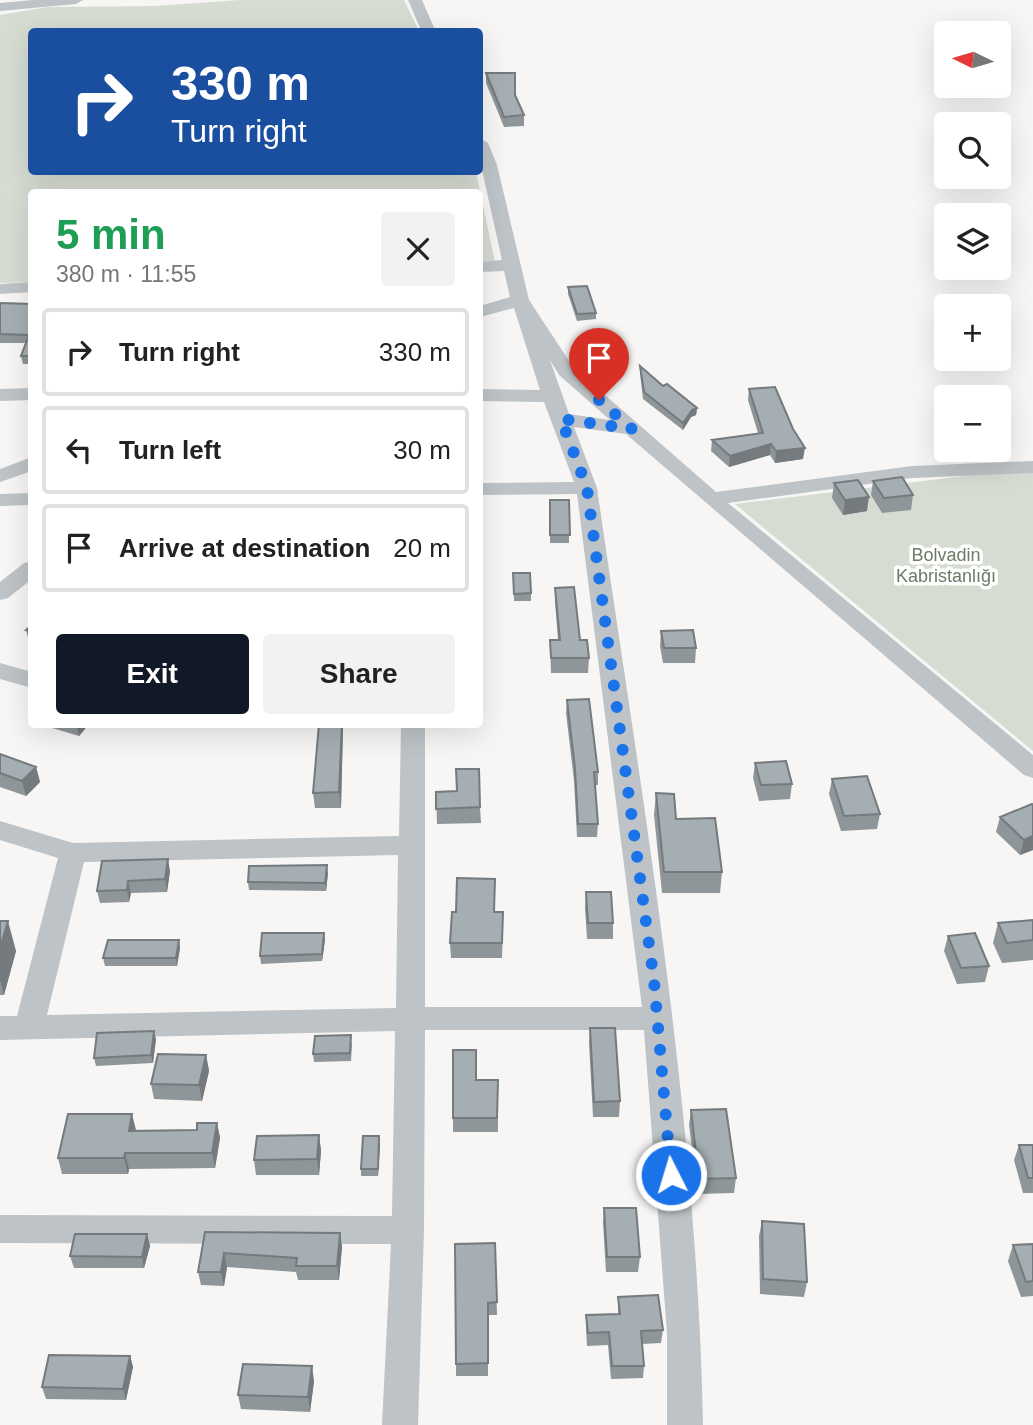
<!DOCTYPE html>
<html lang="en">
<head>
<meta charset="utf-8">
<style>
	:root { --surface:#fff; --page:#f2f2f2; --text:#222; --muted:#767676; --line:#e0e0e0; --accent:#111827 }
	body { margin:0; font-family:Helvetica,sans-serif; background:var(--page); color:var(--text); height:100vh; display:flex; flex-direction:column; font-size:26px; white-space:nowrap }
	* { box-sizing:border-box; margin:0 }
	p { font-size:23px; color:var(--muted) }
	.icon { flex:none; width:38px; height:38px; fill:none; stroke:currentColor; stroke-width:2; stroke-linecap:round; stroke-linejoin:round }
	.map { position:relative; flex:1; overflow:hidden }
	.sheet { position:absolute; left:28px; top:189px; width:455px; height:539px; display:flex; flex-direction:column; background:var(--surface); border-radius:7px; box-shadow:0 7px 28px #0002 }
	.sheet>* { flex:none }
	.banner { position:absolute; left:28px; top:28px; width:455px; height:147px; border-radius:7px; box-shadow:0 7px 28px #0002; background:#1a4fa0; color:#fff; overflow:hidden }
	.needle { width:46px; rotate:275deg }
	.controls { position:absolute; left:934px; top:21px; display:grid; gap:14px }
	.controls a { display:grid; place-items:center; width:77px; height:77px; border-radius:7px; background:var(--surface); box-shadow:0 7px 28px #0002; font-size:35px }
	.pin { position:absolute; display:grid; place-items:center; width:60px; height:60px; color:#fff; margin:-72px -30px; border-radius:50% 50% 50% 0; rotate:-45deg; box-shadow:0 0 7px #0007 }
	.pin .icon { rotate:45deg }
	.me { position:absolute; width:77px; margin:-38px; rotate:355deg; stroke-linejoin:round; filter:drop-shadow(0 0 5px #0008) }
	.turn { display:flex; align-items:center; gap:24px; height:147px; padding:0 28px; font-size:32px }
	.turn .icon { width:91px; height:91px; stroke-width:2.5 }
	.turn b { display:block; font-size:49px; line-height:60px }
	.round { display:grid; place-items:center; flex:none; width:74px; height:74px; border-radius:7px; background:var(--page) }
	.headline { display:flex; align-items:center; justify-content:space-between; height:119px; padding:0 28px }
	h1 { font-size:42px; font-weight:800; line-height:52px; color:#1e9e55 }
	.button { display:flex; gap:14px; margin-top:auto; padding:14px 28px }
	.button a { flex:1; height:80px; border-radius:7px; background:var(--accent); color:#fff; font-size:28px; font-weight:800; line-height:80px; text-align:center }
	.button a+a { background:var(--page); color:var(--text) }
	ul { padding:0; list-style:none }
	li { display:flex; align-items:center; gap:21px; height:88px; margin:0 14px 10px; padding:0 14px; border:4px solid var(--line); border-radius:7px }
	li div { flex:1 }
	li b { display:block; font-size:26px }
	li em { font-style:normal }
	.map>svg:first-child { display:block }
</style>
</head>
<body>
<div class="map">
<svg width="1033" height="1425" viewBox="0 0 1033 1425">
	<rect width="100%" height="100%" fill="#f7f6f4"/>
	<path fill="#d7dcd3" d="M 240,0 L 404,0 L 419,31 L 32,32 L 32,172 L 476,172 L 495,262 L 480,263 L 480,192 L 32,192 L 31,282 L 0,283 L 0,15 L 47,7 L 154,6 Z
		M 1005,471 L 1033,472 L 1033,751 L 735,504 Z"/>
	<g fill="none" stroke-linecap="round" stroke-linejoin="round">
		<path fill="#bdc3c6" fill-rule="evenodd" d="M 33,0 L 83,0 L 76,4 L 0,11 L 0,3 Z
			M 408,0 L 422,0 L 436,32 L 422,32 Z
			M 480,138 L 488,143 L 497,165 L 529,300 L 573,367 L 716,492 L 912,466 L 1033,461 L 1033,473 L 912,478 L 728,503 L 1033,755 L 1033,778 L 1024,775 L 626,434 L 574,427 L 597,488 C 642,799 697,1111 703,1425 L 667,1425 L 667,1333 L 644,1030 L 425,1030 L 424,1230 L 418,1425 L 382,1425 L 391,1244 L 0,1243 L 0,1215 L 392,1216 L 395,1031 L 0,1040 L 0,1016 L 17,1016 L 58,858 L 0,840 L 0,821 L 73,843 L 399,836 L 401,724 L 425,724 L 425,1007 L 642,1007 L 577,494 L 480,495 L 480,483 L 574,482 L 544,402 L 480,401 L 480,389 L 540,390 L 514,308 L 480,317 L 480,306 L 510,297 L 504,271 L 480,272 L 480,262 L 502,260 L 480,161 ZM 550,360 L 559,375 L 610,420 L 569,414 ZM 398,855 L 396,1008 L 47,1015 L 84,862 Z
			M 32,282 L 32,292 L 0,294 L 0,284 Z
			M 32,388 L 32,400 L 0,401 L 0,389 Z
			M 32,457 L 32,471 L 0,482 L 0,469 Z
			M 32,493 L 32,505 L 0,506 L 0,494 Z
			M 32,561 L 32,579 L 8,598 L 0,600 L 0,582 L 24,563 Z
			M 0,663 L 32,672 L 32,688 L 0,679 Z"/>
	</g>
	<path fill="#8e969a" d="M 486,73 L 515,96 L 524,115 L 524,126 L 504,127 L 486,83 Z
		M 568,287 L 596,313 L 596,319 L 577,321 L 568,294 Z
		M 0,303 L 32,304 L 32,364 L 23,364 L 21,356 L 26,343 L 0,343 Z
		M 640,366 L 663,386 L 697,408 L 696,415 L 691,417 L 683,430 L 643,399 L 640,373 Z
		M 749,389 L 803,459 L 775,463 L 770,455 L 729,467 L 711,451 L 712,440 L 758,433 L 748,400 Z
		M 873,481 L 913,495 L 911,510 L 882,513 L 871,495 Z
		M 834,483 L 867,511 L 843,515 L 832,498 Z
		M 550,500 L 569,500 L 569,543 L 550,543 Z
		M 513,573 L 531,593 L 531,601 L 514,601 Z
		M 555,588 L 589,658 L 588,673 L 551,673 L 550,640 L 558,640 L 555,602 Z
		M 32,625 L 32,645 L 30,645 L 26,630 Z
		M 661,631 L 696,648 L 695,663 L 663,663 L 660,646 Z
		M 567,700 L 598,772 L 598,785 L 595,785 L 598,824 L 597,837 L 577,837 L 574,781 L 566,713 Z
		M 39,724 L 89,724 L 79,736 Z
		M 319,724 L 343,724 L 341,808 L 315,808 L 313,793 Z
		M 0,754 L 36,767 L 40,782 L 26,796 L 0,787 Z
		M 755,763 L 792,784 L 790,799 L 759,801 L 753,778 Z
		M 832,779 L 880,814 L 877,829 L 841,831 L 829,794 Z
		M 436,792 L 480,807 L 481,823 L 437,824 Z
		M 656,793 L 676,819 L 722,872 L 720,893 L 662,893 L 654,815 Z
		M 1033,805 L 1033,850 L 1020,855 L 996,832 L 1000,817 Z
		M 102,861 L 170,871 L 167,892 L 131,893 L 129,902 L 100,903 L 97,891 Z
		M 328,873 L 326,891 L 249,890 L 248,882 Z
		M 586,892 L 613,923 L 613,939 L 587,939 L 585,908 Z
		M 495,912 L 503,928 L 502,958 L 451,958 L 450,943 Z
		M 1033,920 L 1033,960 L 1002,963 L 993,943 L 998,923 Z
		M 0,921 L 16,951 L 4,995 L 0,995 Z
		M 324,933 L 325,940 L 322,961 L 261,964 L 260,956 Z
		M 948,936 L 989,966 L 985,982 L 957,984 L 944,951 Z
		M 179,940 L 180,948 L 177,966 L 105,966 L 103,958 Z
		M 590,1028 L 620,1101 L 619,1117 L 593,1117 L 589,1043 Z
		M 156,1039 L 153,1063 L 96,1066 L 94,1058 Z
		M 352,1043 L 351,1061 L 314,1062 L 313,1054 Z
		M 206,1055 L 209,1071 L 202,1101 L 154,1099 L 151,1084 Z
		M 476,1080 L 498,1080 L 498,1132 L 453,1132 L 453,1118 Z
		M 691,1110 L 736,1178 L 734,1193 L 698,1194 L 689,1125 Z
		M 217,1123 L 220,1138 L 215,1168 L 129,1169 L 128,1174 L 62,1174 L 58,1158 L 136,1130 L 197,1130 Z
		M 319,1135 L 321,1151 L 319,1175 L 256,1175 L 254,1160 Z
		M 380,1144 L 378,1176 L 361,1176 L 361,1169 Z
		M 1019,1145 L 1033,1145 L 1033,1193 L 1023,1193 L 1014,1160 Z
		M 604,1208 L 640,1257 L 638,1272 L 606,1272 L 603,1223 Z
		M 762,1221 L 807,1282 L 804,1297 L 760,1294 L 759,1236 Z
		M 205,1232 L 340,1233 L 342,1247 L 339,1280 L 298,1280 L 296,1272 L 227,1267 L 224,1286 L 201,1285 L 198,1272 Z
		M 147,1234 L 150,1246 L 144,1268 L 74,1268 L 70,1256 Z
		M 495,1243 L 497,1315 L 488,1315 L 488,1376 L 456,1376 L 456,1364 Z
		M 1033,1244 L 1033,1296 L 1021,1297 L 1008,1261 L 1013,1245 Z
		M 618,1297 L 663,1330 L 661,1343 L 642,1344 L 644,1366 L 643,1378 L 611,1379 L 608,1345 L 587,1346 L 586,1328 L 586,1315 L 618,1314 Z
		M 130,1356 L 133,1367 L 126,1400 L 46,1399 L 42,1387 Z
		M 314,1381 L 310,1412 L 241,1409 L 238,1395 Z"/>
	<path fill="#747a7d" d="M 697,408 L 696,415 L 691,417 L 683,430 L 683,423 L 692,410 Z
		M 771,444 L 770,455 L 729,467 L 730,456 Z
		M 805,448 L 803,459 L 775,463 L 776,451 Z
		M 869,497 L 867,511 L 843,515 L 845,500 Z
		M 76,724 L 89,724 L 79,736 Z
		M 342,724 L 343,724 L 343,728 L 341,808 L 339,792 Z
		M 36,767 L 40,782 L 26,796 L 22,781 Z
		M 1033,836 L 1033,850 L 1020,855 L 1024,840 Z
		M 168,859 L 170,871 L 167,892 L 165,879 Z
		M 327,865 L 328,873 L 326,891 L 325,883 Z
		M 128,881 L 131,893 L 129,902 L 127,890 Z
		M 8,921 L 16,951 L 4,995 L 0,980 L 0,948 Z
		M 324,933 L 325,940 L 322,961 L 322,954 Z
		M 179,940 L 180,948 L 177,966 L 176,958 Z
		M 154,1031 L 156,1039 L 153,1063 L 151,1055 Z
		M 206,1055 L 209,1071 L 202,1101 L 199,1085 Z
		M 132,1114 L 136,1130 L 133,1146 L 129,1131 Z
		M 217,1123 L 220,1138 L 215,1168 L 212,1153 Z
		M 319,1135 L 321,1151 L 319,1175 L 317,1159 Z
		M 379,1136 L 380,1144 L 378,1176 L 378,1169 Z
		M 125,1153 L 129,1169 L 128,1174 L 124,1158 Z
		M 340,1233 L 342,1247 L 339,1280 L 337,1266 Z
		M 147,1234 L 150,1246 L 144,1268 L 142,1257 Z
		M 224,1253 L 227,1267 L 224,1286 L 221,1272 Z
		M 130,1356 L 133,1367 L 126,1400 L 123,1389 Z
		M 312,1366 L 314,1381 L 310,1412 L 308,1397 Z"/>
	<path fill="#a5afb3" stroke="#747a7d" stroke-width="2" d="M 486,73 L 515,73 L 515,95 L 524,115 L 504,117 Z
		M 587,286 L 596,313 L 577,314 L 568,287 Z
		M 0,303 L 32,304 L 32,356 L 21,356 L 29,335 L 0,334 Z
		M 640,366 L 663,386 L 667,384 L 697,408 L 692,410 L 683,423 L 644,392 Z
		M 775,387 L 793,429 L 805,448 L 776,451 L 771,444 L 730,456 L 712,440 L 763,433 L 749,389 Z
		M 902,477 L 913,495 L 884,498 L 873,481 Z
		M 858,480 L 869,497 L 845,500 L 834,483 Z
		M 550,500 L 569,500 L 570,535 L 550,535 Z
		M 513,573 L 530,573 L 531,593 L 514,594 Z
		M 574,587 L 580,640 L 587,640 L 589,658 L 551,658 L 550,640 L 560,640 L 555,588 Z
		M 32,625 L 32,631 L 26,630 Z
		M 693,630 L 696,648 L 664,648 L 661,631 Z
		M 589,699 L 598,772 L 594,772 L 598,824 L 578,824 L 575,768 L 567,700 Z
		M 319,724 L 342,724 L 339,792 L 313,793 Z
		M 0,754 L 36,767 L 22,781 L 0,773 Z
		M 786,761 L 792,784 L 761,785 L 755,763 Z
		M 456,769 L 479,769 L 480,807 L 436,809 L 436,792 L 457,791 Z
		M 867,776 L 880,814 L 844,816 L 832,779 Z
		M 656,793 L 674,794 L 676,819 L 715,818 L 722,872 L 664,872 Z
		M 1032,804 L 1033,805 L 1033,836 L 1024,840 L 1000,817 Z
		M 168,859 L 165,879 L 128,881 L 127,890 L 97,891 L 102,861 Z
		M 327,865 L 325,883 L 248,882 L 249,866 Z
		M 457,878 L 495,879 L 494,912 L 503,912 L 502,943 L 450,943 L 452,912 L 456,912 Z
		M 586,892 L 611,892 L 613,923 L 588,923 Z
		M 1033,920 L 1033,940 L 1007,943 L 998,923 Z
		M 0,921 L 8,921 L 0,948 Z
		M 262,933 L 324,933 L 322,954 L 260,956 Z
		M 975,933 L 989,966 L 961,968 L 948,936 Z
		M 108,940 L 179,940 L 176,958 L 103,958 Z
		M 590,1028 L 615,1028 L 620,1101 L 594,1102 Z
		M 154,1031 L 151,1055 L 94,1058 L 97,1033 Z
		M 351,1035 L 350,1053 L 313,1054 L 315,1036 Z
		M 453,1050 L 476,1050 L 476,1080 L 498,1080 L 497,1118 L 453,1118 Z
		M 158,1054 L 206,1055 L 199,1085 L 151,1084 Z
		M 726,1109 L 736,1178 L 699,1179 L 691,1110 Z
		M 68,1114 L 132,1114 L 129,1131 L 197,1130 L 197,1123 L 217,1123 L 212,1153 L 125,1153 L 124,1158 L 58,1158 Z
		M 319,1135 L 317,1159 L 254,1160 L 257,1136 Z
		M 363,1136 L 379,1136 L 378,1169 L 361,1169 Z
		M 1019,1145 L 1033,1145 L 1033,1178 L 1028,1178 Z
		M 604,1208 L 636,1208 L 640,1257 L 607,1257 Z
		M 762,1221 L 804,1224 L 807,1282 L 763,1279 Z
		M 205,1232 L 340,1233 L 337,1266 L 296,1266 L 297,1258 L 224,1253 L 221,1272 L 198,1272 Z
		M 75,1234 L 147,1234 L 142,1257 L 70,1256 Z
		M 495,1243 L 497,1302 L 488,1303 L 488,1363 L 456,1364 L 455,1244 Z
		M 1033,1244 L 1033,1281 L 1026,1282 L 1013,1245 Z
		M 658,1295 L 663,1330 L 641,1331 L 644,1366 L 612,1366 L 609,1332 L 588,1333 L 586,1315 L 620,1314 L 618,1297 Z
		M 49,1355 L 130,1356 L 123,1389 L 42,1387 Z
		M 243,1364 L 312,1366 L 308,1397 L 238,1395 Z"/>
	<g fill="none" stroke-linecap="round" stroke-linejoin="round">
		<path stroke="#1a73e8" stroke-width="12" stroke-dasharray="0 21.6" d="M 599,400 L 632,429 L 561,419 L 587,488 L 654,981 L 671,1175"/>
	</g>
	<g text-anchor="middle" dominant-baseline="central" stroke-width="7" stroke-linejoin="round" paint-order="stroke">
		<g font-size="18" fill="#6c7b66" stroke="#fff">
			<text x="946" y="555">Bolvadin<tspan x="946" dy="21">Kabristanlığı</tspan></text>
		</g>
	</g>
</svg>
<div class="controls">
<a><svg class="needle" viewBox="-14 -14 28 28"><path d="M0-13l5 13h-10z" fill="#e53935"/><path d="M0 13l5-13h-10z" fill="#767676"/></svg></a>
<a><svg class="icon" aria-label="search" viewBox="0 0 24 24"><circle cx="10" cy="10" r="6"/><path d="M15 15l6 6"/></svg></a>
<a><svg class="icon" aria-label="layers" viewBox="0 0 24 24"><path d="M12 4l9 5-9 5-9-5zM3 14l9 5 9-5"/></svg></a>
<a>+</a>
<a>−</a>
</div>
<div class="pin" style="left:599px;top:400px;background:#d93025"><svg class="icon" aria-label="arrive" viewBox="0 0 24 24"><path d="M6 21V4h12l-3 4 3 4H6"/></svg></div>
<svg class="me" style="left:671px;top:1175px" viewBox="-20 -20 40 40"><circle r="17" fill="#1a73e8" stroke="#fff" stroke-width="3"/><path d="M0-11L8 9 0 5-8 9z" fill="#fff"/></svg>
<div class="banner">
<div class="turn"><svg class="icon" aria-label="right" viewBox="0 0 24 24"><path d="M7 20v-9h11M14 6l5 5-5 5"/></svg><div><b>330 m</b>Turn right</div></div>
</div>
<section class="sheet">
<div class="headline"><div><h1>5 min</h1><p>380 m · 11:55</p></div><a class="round"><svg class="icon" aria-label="close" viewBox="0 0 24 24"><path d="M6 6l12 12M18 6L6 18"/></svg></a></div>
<ul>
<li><svg class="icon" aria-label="right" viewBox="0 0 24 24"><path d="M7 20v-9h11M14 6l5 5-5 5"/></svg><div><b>Turn right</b></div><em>330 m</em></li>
<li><svg class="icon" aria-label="left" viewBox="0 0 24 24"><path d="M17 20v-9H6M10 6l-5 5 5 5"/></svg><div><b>Turn left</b></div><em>30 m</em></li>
<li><svg class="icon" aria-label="arrive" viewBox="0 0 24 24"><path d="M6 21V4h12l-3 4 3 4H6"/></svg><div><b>Arrive at destination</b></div><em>20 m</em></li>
</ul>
<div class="button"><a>Exit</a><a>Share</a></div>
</section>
</div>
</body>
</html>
